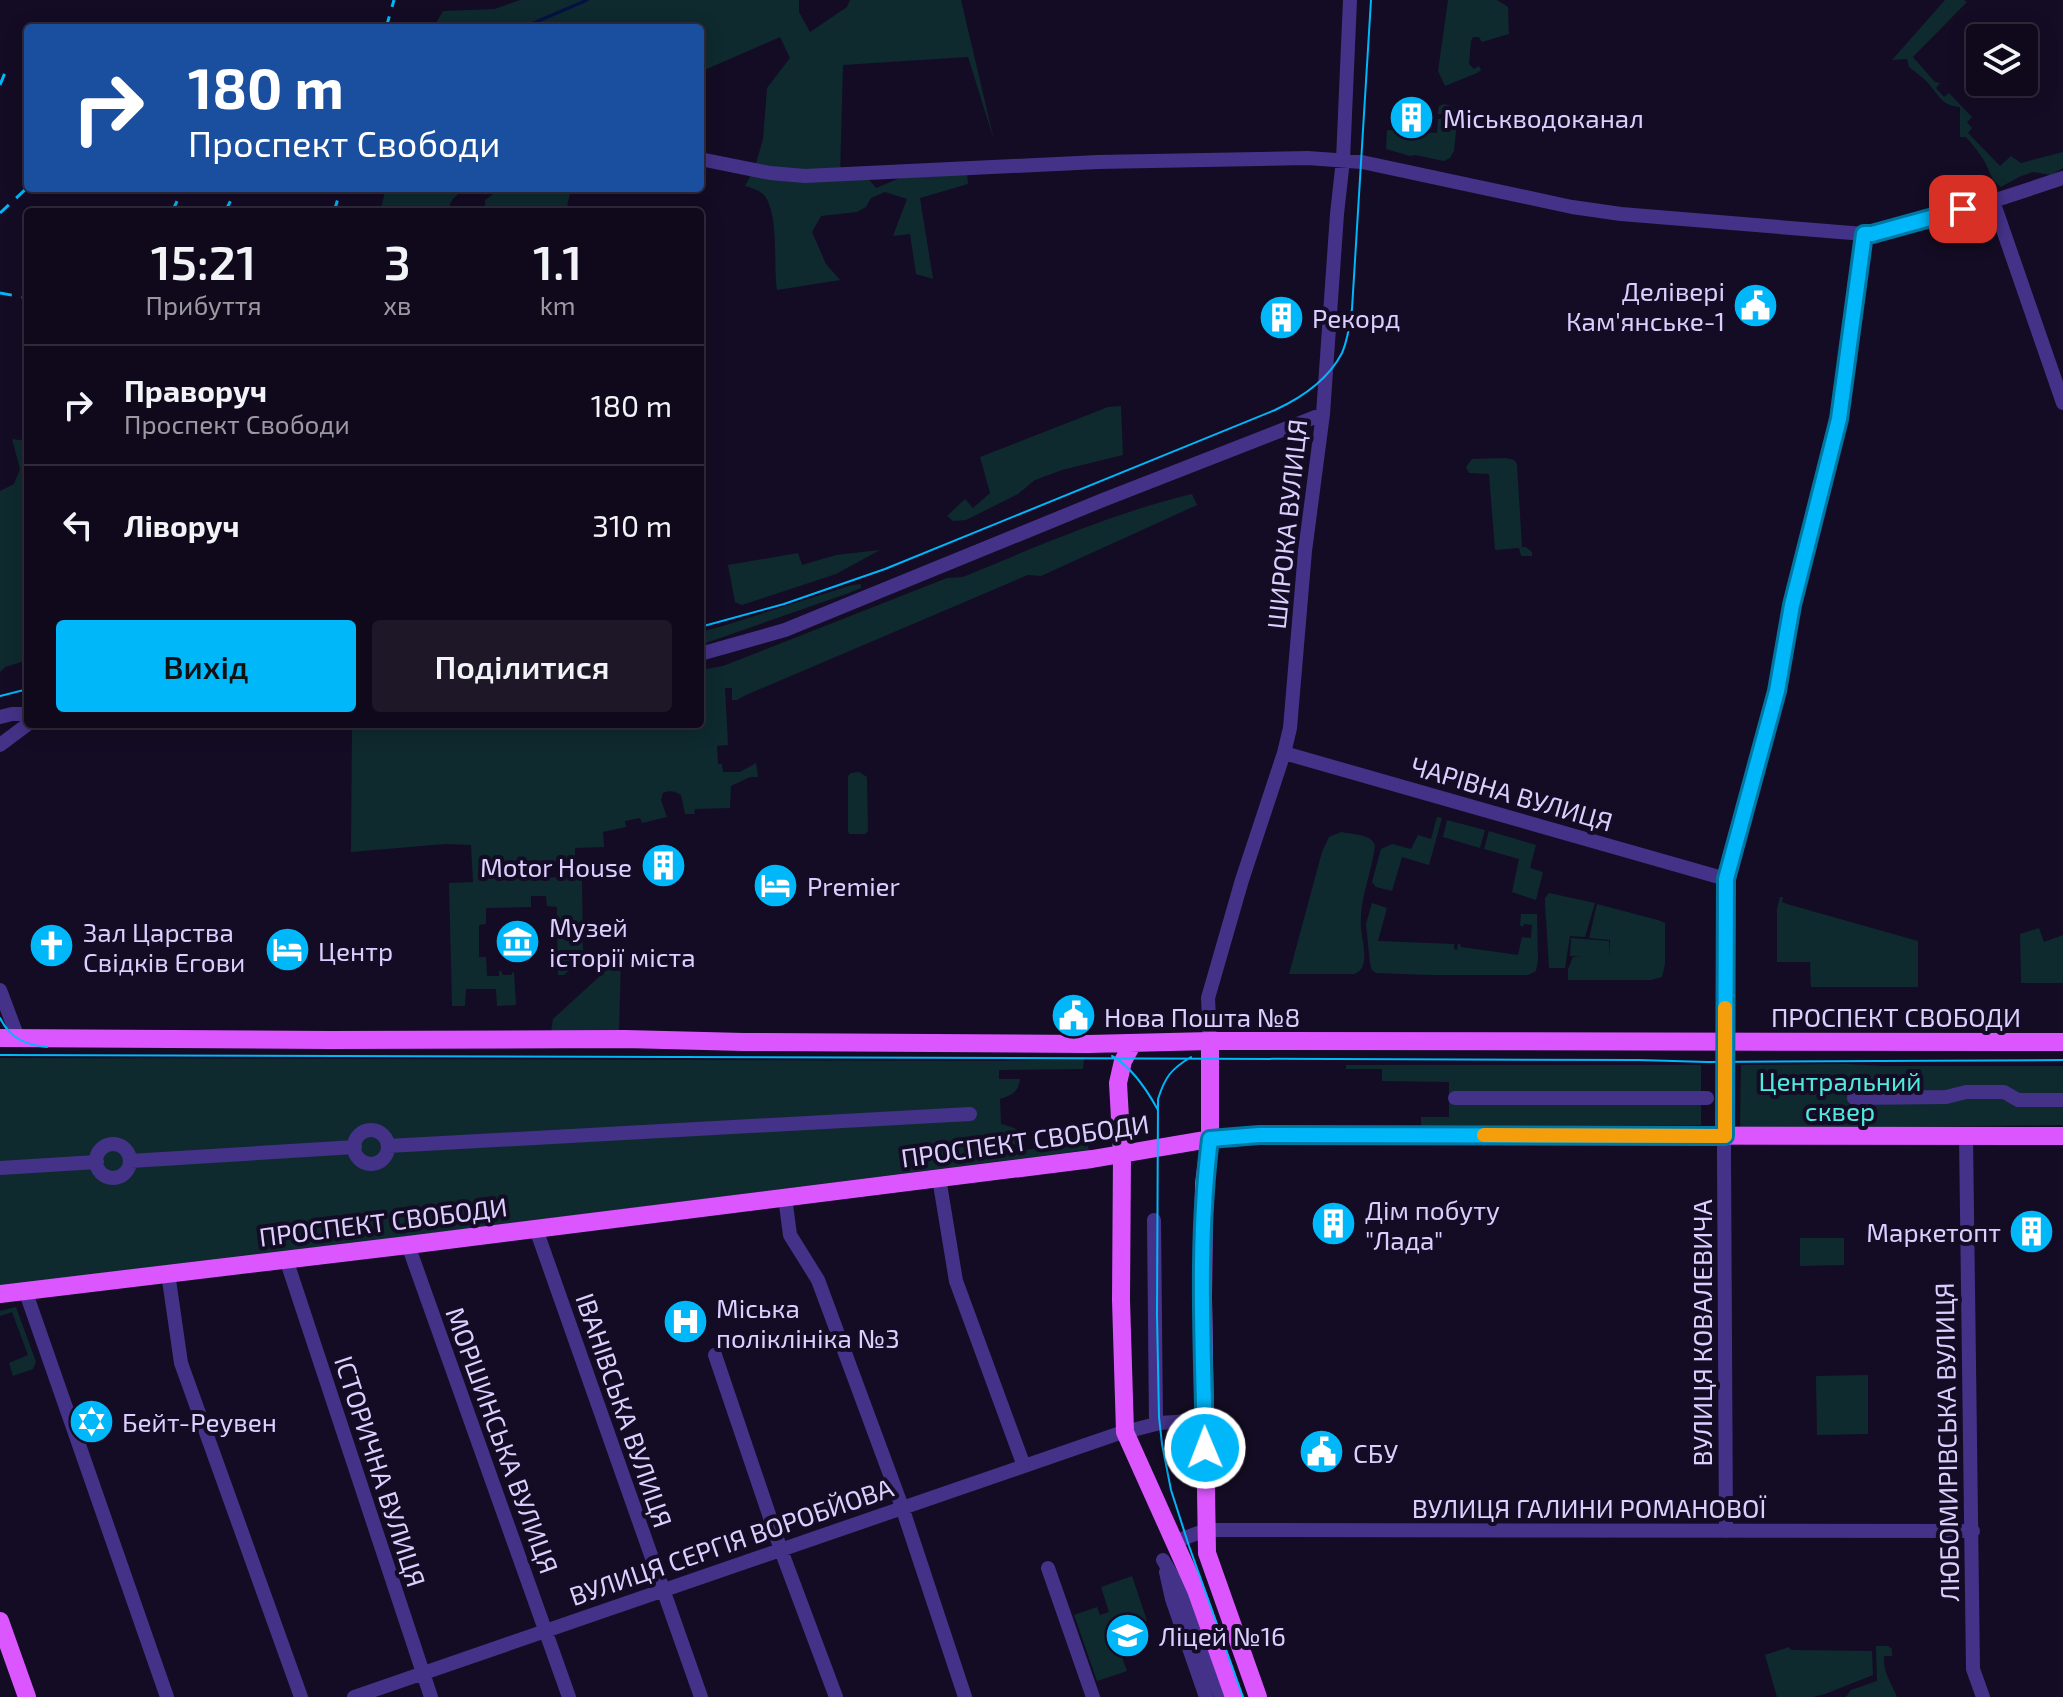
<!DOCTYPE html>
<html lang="uk">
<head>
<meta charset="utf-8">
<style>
	:root { --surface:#0f091b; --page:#1d1728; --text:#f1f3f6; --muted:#9b9aa3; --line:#2f2a3a; --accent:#00b7fa }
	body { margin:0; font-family:"Exo 2",sans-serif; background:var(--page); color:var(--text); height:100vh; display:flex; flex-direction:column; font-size:30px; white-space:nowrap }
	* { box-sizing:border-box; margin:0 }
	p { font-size:26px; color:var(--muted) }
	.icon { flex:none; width:44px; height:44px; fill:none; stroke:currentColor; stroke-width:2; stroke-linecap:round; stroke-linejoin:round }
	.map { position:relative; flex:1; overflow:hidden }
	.sheet { position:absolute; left:24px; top:208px; width:680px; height:520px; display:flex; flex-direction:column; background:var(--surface); border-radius:8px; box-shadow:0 4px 20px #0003,0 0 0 2px var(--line) }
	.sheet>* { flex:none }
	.banner { position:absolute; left:24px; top:24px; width:680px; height:168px; border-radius:8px; box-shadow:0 4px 20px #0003,0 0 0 2px var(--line); background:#1a4fa0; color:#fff; overflow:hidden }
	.tools { position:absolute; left:1966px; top:24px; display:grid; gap:16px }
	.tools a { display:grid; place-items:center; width:72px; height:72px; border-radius:8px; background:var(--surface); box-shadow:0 4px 20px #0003,0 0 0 2px var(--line); font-size:40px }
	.pin { position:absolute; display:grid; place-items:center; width:68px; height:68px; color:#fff; margin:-34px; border-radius:16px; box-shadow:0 4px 12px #0006 }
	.me { position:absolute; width:88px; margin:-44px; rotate:359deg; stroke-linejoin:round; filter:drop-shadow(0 0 6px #0008) }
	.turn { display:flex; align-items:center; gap:28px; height:168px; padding:0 32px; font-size:36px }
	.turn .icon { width:104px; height:104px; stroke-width:2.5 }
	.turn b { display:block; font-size:56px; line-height:68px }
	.eta { display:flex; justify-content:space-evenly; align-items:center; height:136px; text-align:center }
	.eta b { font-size:48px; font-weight:600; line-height:56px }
	.button { display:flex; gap:16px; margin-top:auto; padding:16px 32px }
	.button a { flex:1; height:92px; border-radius:8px; background:var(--accent); color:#111; font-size:32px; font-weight:600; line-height:92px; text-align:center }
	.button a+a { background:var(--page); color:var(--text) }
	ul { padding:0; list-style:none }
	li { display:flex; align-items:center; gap:24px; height:120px; padding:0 32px; border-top:2px solid var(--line) }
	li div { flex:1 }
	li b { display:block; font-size:30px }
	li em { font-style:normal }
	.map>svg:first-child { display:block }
</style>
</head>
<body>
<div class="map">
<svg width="2063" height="1697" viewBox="0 0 2063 1697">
	<rect width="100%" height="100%" fill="#140c24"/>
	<path fill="#0e2a2f" d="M 520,0 L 799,0 L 799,12 L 810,32 L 847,7 L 850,0 L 961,0 L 994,140 L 968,57 L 843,65 L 840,177 L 866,176 L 876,188 L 905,176 L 967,174 L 968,184 L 920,198 L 933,279 L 916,274 L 910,234 L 893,236 L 907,199 L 885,192 L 871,198 L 866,207 L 857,212 L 821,216 L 812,232 L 826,264 L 840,280 L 777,290 C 773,266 780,212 763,194 C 758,190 752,188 745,186 L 755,167 L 763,139 L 767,88 L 790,58 L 780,37 L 700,72 L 700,28 L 437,28 L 436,23 L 443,11 L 495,9 Z
		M 1448,0 L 1497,0 L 1508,7 L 1509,34 L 1482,42 L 1479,37 L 1473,37 L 1471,41 L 1469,64 L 1474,69 L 1479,66 L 1481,70 L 1477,73 L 1445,86 L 1438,71 Z
		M 1945,0 L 1964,0 L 1967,2 L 1913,57 L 1935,82 L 1940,83 L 1936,88 L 1944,97 L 1949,93 L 1972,117 L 1967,122 L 1972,128 L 1968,133 L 2000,166 L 2011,156 L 2021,163 L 2063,152 L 2063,168 L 2051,175 L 2033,172 L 2019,177 L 2001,187 C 1990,180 1990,170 1983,159 C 1978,151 1972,144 1966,137 L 1960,137 L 1960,107 C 1940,106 1937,91 1925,80 C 1920,75 1914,71 1909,67 L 1907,59 L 1892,60 Z
		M 1444,104 L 1451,106 L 1458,112 L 1454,151 L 1450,158 L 1444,161 L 1415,155 L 1410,156 L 1386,149 L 1387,130 L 1437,133 L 1438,119 L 1443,119 L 1443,114 L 1438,114 L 1439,106 Z
		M 386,188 L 464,188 L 452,200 L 447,212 L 380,212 Z
		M 501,188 L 571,188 L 566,212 L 485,212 L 485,200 Z
		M 1121,406 L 1123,455 L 1062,470 L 1035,480 L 1018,494 L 966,520 L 953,521 L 947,516 L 965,499 L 973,508 L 990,493 L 980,457 L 1108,407 Z
		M 12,439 L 28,441 L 28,660 L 5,667 L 0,672 L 0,491 L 14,484 L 20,469 Z
		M 1505,458 L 1514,460 L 1517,464 L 1522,547 L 1526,547 L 1532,552 L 1532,556 L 1521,556 L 1519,548 L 1495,550 L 1489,474 L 1469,473 L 1466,467 L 1472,459 Z
		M 1192,494 L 1197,505 L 1041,576 L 1028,575 L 746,695 L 737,700 L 732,700 L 732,688 L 725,688 L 728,745 L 717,746 L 718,764 L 722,764 L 723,772 L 740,772 L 756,763 L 758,777 L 750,777 L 731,786 L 730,808 L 695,809 L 694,814 L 685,814 L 681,795 C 675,791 669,790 663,793 L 661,800 L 667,817 L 642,823 L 640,818 L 625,821 L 626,827 L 603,832 L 604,847 L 575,848 L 575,862 C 550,863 513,856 498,878 L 582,877 L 583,957 L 564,975 L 558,975 L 557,930 L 573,930 L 574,925 L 553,925 L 553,922 L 557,922 L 557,907 L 547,906 L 546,896 L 531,896 L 531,907 L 486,908 L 486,924 L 479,925 L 479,957 L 486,957 L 487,976 L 499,976 L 499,971 L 501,971 L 503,975 L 511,975 L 514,971 L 516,1005 L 497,1006 L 496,989 L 466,989 L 465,1006 L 452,1006 L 449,883 L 473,882 L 471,845 L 445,844 L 351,852 L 352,724 L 700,724 L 700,670 L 723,666 L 947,578 L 963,577 C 1038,546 1113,513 1192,494 Z
		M 880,550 L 836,574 L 742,605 L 735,602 L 728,565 L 798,553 L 802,565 L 836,555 Z
		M 861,584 L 861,588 L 849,593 L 700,645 L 700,632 L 726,625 L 852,585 Z
		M 859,772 L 867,777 L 868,831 L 865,834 L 850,834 L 848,832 L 848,776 L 851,773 Z
		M 1437,817 L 1442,818 L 1429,865 L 1402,857 L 1392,891 L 1376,887 L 1372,882 L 1381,849 L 1392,844 L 1411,849 L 1418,835 L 1431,839 Z
		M 1447,820 L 1485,830 L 1480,848 L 1443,837 Z
		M 1489,831 L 1536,845 L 1530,868 L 1543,872 L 1536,900 L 1512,892 L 1519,859 L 1484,849 Z
		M 1341,832 C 1352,835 1370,833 1375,845 C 1372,873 1359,899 1361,928 C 1362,941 1371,969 1354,974 L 1289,974 L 1322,852 L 1329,837 Z
		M 1549,893 L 1595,903 L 1585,937 L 1570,936 L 1565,968 L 1549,968 L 1545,904 L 1545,898 Z
		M 1780,897 L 1783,897 L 1782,902 L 1787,904 L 1918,941 L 1918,987 L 1811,987 L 1810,962 L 1777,962 L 1777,909 Z
		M 1372,903 L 1387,908 L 1378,941 L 1454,944 L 1454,949 L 1457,950 L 1458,944 L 1460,944 L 1461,947 L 1518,955 L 1522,937 L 1531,938 L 1532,925 L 1524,924 L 1523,927 L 1520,925 L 1521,914 L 1537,914 L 1538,959 L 1536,971 L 1528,975 L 1431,975 L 1376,973 L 1372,970 L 1370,964 L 1366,924 Z
		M 1597,904 L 1658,920 L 1665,923 L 1665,964 L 1662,977 L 1651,980 L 1568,980 L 1568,969 L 1573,957 L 1582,957 L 1570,956 L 1571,938 L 1609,941 L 1609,959 L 1610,940 L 1589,938 Z
		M 2039,928 L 2044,942 L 2063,935 L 2063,983 L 2021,983 L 2020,934 Z
		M 617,957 L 621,958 L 619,1032 L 551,1032 L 553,1019 L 612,965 Z
		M 0,1058 L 998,1061 L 1084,1059 L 1083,1069 L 999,1070 L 999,1079 L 1020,1079 C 1018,1093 1012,1095 1000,1099 L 1001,1124 C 1016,1128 1019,1128 1026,1143 L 1003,1146 L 1003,1153 L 1087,1142 L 1089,1150 L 0,1288 Z
		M 1845,1064 L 1886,1066 L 2063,1066 L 2063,1125 L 1740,1129 L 1741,1065 Z
		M 1346,1065 L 1701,1065 L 1701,1125 L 1421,1126 L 1421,1117 L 1449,1117 L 1449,1082 L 1382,1081 L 1382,1069 L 1346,1069 Z
		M 1800,1238 L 1844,1238 L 1844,1265 L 1800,1266 Z
		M 16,1307 L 36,1362 L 33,1369 L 13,1376 L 9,1363 L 28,1355 L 12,1312 L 0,1316 L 0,1311 Z
		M 1868,1375 L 1868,1434 L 1817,1435 L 1816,1376 Z
		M 1132,1576 L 1147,1621 L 1117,1632 L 1118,1647 L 1127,1671 L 1097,1681 L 1074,1615 L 1097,1607 L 1100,1615 L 1109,1612 L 1101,1587 Z
		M 1876,1646 L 1888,1646 L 1892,1649 L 1892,1656 L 1884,1656 C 1883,1674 1891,1681 1897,1697 L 1846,1697 L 1851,1690 L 1877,1681 Z
		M 1789,1647 L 1791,1650 L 1872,1651 L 1873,1675 L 1825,1694 L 1813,1697 L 1777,1697 L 1765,1655 Z"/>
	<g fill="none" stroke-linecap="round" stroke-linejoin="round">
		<path stroke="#051144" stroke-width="3" d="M 529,25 L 587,0"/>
		<path stroke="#443288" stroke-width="14" d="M 700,159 L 770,173 L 805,176 L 1098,162 L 1308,158 L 1362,162 L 1572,207 L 1621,214 L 1864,234 L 1872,234 L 1993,201 L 2063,178
			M 1993,201 L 2063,403
			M 700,654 L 785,630 L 1103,500 L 1323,414
			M 0,717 L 12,714 L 28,714
			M 0,745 L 28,724
			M 1284,753 L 1726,879
			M 0,990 L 18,1038
			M 1210,1041 L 1208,998 L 1242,880 L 1284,753 L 1290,728 L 1305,551 L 1323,414 L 1337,214 L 1343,160 L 1350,0
			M 1455,1098 L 1707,1098
			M 1854,1098 L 1946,1097 L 1966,1092 L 2004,1092 L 2018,1100 L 2063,1100
			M354 1147a17 17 0 1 1 34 0a17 17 0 1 1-34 0Z
			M 1966,1136 L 1973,1669 L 1983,1697
			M96 1161a17 17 0 1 1 34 0a17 17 0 1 1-34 0Z
			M 388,1146 L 970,1114
			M 130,1161 L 355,1147
			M 0,1168 L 97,1162
			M 939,1178 L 956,1281 L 1024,1466
			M 785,1197 L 790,1235 L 818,1280 L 902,1507 L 965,1697
			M 1154,1220 L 1156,1423
			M 536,1229 L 701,1697
			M 408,1245 L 569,1697
			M 286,1259 L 431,1697
			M 168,1273 L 181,1363 L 301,1697
			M 25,1290 L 167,1697
			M 715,1355 L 781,1550 L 836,1697
			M 1726,1531 L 1724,1153 L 1726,879 L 1777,691 L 1792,605 L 1839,419 L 1864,234
			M 1174,1542 L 1206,1530 L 1973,1531
			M 1163,1560 L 1185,1597 L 1221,1697
			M 1048,1568 L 1093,1697
			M 1166,1572 L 1172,1599 L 1206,1697
			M 354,1697 L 1117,1434 L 1160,1423 L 1204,1420"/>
		<path stroke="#dc56ff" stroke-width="18" d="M 0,1038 L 330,1040 L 625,1039 L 744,1042 L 1088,1044 L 1210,1041 L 2063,1042
			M 1210,1041 L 1210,1139 L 1204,1184 L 1203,1298 L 1207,1553 L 1258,1697
			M 1133,1043 L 1123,1061 L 1118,1083 L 1122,1154 L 1121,1300 L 1125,1432 L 1196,1590 L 1234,1697
			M 0,1294 L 408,1245 L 1092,1159 L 1210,1139 L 1259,1135 L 2063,1136
			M 0,1621 L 27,1697"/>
		<path stroke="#00b7fa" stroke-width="2" d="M 700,627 L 784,604 L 885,569 L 1275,410 C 1301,398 1328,380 1342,353 C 1348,339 1350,324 1352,309 L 1371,0
			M 0,696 L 28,689
			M 0,1018 C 10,1038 25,1045 47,1047
			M 0,1055 L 1639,1060 L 1707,1062 L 2063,1060
			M 1112,1056 C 1132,1067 1147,1090 1158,1110
			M 1191,1057 C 1171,1069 1165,1077 1158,1099 L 1157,1315 L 1159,1417 L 1162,1444 L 1171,1490 L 1189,1546 L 1243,1697"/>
		<path stroke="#00b7fa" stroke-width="3" stroke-dasharray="12 10" stroke-linecap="butt" d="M 386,28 L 394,0
			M 0,85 L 8,65
			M 172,212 L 178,199
			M 225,212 L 237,188
			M 334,212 L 341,188
			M 0,213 L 28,187
			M 0,293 L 28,298"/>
	</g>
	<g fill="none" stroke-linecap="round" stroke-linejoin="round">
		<defs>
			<path id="route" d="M 1205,1448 C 1203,1345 1197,1241 1210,1139 L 1259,1135 L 1725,1136 L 1726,879 L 1777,691 L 1792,605 L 1839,419 L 1864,234 L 1872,234 L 1963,209"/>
		</defs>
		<use href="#route" stroke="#0077a2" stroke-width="20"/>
		<use href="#route" stroke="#00b7fa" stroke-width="14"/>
		<path stroke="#f59e0b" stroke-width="14" d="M 1484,1135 L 1725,1136 L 1725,1008"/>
	</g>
	<defs>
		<symbol id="building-disc" viewBox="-11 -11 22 22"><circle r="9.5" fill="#00b7fa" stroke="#140c24"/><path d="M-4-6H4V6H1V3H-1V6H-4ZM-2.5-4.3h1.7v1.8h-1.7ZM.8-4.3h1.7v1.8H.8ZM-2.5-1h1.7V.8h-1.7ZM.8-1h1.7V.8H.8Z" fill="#fff"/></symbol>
		<symbol id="civic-disc" viewBox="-11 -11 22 22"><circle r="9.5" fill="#00b7fa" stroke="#140c24"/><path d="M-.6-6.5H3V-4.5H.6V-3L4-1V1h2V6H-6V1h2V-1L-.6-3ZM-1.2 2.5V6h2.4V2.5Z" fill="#fff"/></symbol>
		<symbol id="hotel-disc" viewBox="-11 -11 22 22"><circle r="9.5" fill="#00b7fa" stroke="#140c24"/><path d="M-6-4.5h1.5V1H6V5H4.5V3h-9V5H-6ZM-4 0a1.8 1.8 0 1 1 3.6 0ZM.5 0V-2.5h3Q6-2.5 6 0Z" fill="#fff"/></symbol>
		<symbol id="museum-disc" viewBox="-11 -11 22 22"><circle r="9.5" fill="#00b7fa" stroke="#140c24"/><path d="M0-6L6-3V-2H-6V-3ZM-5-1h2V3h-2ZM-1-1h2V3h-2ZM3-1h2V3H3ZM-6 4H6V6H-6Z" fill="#fff"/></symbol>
		<symbol id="church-disc" viewBox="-11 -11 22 22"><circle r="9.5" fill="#00b7fa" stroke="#140c24"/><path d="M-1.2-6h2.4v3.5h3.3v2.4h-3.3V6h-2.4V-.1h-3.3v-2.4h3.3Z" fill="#fff"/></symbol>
		<symbol id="hospital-disc" viewBox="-11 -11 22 22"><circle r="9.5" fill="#00b7fa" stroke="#140c24"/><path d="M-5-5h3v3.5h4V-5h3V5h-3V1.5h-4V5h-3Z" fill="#fff"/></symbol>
		<symbol id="synagogue-disc" viewBox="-11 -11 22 22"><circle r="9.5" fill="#00b7fa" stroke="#140c24"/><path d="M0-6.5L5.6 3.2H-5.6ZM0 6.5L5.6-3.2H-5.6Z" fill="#fff"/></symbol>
		<symbol id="school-disc" viewBox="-11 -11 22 22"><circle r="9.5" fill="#00b7fa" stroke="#140c24"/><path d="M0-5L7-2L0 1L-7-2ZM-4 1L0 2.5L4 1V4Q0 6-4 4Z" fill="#fff"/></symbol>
	</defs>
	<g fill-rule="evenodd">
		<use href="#building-disc" x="1386" y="92" width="51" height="51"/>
		<use href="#civic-disc" x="1730" y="280" width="51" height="51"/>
		<use href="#building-disc" x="1256" y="292" width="51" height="51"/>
		<use href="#building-disc" x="638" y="840" width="51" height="51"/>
		<use href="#hotel-disc" x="750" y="860" width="51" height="51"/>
		<use href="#museum-disc" x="492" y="916" width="51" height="51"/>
		<use href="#church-disc" x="26" y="920" width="51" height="51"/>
		<use href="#hotel-disc" x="262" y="924" width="51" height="51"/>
		<use href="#civic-disc" x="1048" y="990" width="51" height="51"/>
		<use href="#building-disc" x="1308" y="1198" width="51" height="51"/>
		<use href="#building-disc" x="2006" y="1206" width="51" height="51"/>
		<use href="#hospital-disc" x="660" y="1296" width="51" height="51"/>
		<use href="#synagogue-disc" x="66" y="1396" width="51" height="51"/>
		<use href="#civic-disc" x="1296" y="1426" width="51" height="51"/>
		<use href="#school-disc" x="1102" y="1610" width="51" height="51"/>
	</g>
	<g text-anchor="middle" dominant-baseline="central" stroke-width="8" stroke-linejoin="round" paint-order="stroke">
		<g font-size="26" fill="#dccfff" stroke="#140c24" text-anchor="start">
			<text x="1443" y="117">Міськводоканал</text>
			<text x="1725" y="290" text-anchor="end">Делівері<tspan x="1725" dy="30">Кам'янське-1</tspan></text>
			<text x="1312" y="317">Рекорд</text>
			<text x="632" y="866" text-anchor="end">Motor House</text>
			<text x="807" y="885">Premier</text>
			<text x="549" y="926">Музей<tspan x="549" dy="30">історії міста</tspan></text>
			<text x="83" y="931">Зал Царства<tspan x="83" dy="30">Свiдкiв Егови</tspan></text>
			<text x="318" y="950">Центр</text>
			<text x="1104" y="1016">Нова Пошта №8</text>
			<text x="1365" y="1209">Дім побуту<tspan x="1365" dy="30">"Лада"</tspan></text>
			<text x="2001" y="1231" text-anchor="end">Маркетопт</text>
			<text x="716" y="1307">Міська<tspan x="716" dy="30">поліклініка №3</tspan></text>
			<text x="122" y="1421">Бейт-Реувен</text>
			<text x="1353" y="1452">СБУ</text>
			<text x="1159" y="1635">Ліцей №16</text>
		</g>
		<g font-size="26" fill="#dccfff" stroke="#140c24">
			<text transform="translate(1286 524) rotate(-84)">ШИРОКА ВУЛИЦЯ</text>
			<text transform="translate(1512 793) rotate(16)">ЧАРІВНА ВУЛИЦЯ</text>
			<text x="1896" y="1016">ПРОСПЕКТ СВОБОДИ</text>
			<text transform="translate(1025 1140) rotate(-8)">ПРОСПЕКТ СВОБОДИ</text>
			<text transform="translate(383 1221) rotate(-7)">ПРОСПЕКТ СВОБОДИ</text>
			<text transform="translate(1701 1333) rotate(-90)">ВУЛИЦЯ КОВАЛЕВИЧА</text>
			<text transform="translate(625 1410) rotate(71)">ІВАНІВСЬКА ВУЛИЦЯ</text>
			<text transform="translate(503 1440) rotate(70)">МОРШИНСЬКА ВУЛИЦЯ</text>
			<text transform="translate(1946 1442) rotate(-91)">ЛЮБОМИРІВСЬКА ВУЛИЦЯ</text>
			<text transform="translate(381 1471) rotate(72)">ІСТОРИЧНА ВУЛИЦЯ</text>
			<text x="1589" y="1507">ВУЛИЦЯ ГАЛИНИ РОМАНОВОЇ</text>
			<text transform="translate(731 1541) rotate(-19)">ВУЛИЦЯ СЕРГІЯ ВОРОБЙОВА</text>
		</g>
		<g font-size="26" fill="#4febde" stroke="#140c24">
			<text x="1840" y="1080">Центральний<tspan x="1840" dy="30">сквер</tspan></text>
		</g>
	</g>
</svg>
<div class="tools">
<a><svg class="icon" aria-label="layers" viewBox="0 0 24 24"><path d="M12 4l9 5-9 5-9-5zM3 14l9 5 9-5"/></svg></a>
</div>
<div class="pin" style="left:1963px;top:209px;background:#d93025"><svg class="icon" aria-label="arrive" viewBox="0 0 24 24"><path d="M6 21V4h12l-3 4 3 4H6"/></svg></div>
<svg class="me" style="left:1205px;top:1448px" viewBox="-20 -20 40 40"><circle r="17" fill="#00b7fa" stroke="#fff" stroke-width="3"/><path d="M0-11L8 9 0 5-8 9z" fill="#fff"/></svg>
<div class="banner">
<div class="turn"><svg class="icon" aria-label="right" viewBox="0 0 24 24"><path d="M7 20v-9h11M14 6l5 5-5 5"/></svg><div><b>180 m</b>Проспект Свободи</div></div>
</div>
<section class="sheet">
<div class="eta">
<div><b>15:21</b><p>Прибуття</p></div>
<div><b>3</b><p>хв</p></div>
<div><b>1.1</b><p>km</p></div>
</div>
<ul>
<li><svg class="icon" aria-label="right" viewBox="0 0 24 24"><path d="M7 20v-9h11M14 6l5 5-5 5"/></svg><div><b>Праворуч</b><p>Проспект Свободи</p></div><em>180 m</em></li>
<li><svg class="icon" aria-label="left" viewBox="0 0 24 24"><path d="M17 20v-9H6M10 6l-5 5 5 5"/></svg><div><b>Ліворуч</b></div><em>310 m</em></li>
</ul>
<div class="button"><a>Вихід</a><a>Поділитися</a></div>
</section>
</div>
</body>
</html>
